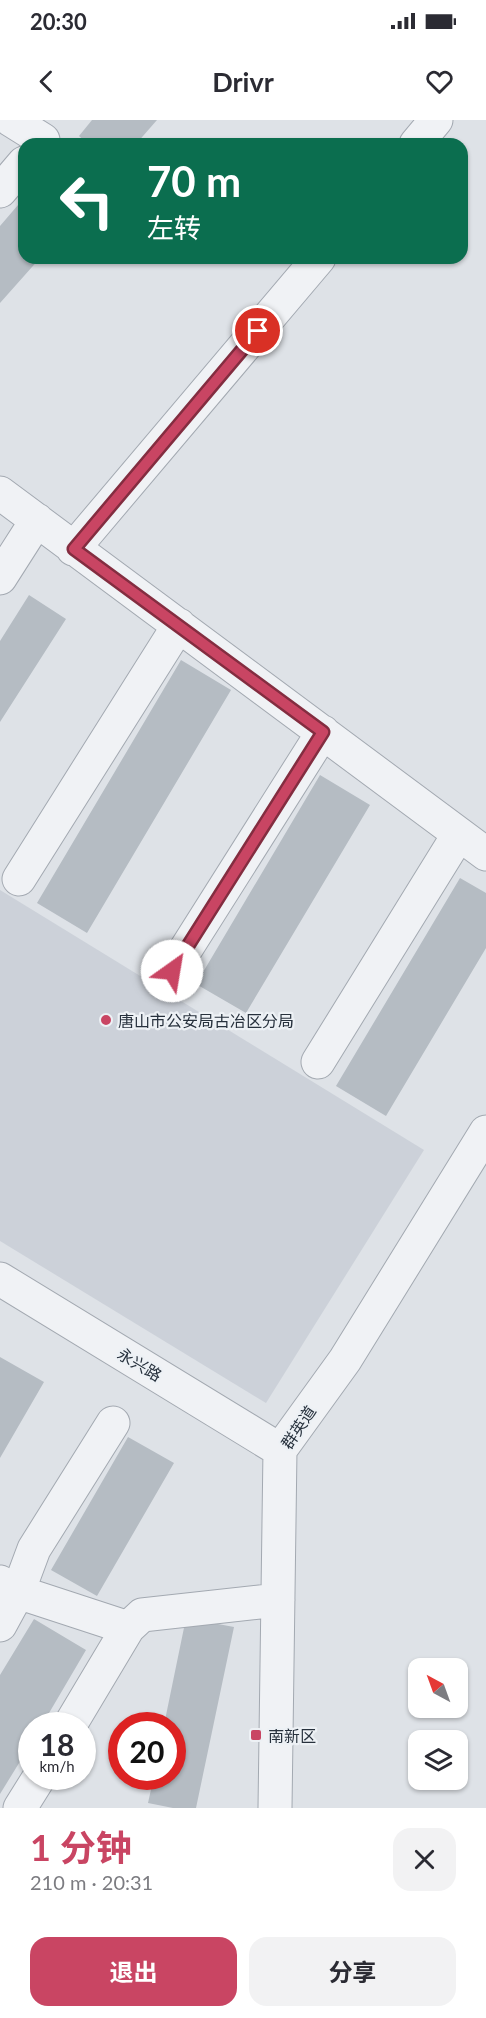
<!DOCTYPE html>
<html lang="zh">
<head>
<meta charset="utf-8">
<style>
	:root { --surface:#fff; --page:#f2f2f3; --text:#2b2b33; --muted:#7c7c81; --accent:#c94563 }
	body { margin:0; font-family:Lato,"Noto Sans SC",sans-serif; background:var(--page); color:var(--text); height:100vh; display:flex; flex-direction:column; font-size:22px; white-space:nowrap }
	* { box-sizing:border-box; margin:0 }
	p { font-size:20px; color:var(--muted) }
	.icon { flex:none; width:33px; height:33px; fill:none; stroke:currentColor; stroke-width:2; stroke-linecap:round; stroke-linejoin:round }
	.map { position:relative; height:1688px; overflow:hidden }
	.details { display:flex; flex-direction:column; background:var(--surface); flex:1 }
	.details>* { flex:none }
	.hud { position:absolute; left:18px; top:18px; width:450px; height:126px; border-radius:18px; box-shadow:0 2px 4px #0004; background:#0b6e4f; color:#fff; overflow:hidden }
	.needle { width:39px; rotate:319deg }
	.buttons { position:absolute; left:408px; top:1538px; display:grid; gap:12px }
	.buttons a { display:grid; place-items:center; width:60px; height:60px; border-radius:12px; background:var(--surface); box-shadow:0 2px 4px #0004; font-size:30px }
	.speed { position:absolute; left:18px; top:1592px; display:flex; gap:12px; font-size:30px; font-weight:700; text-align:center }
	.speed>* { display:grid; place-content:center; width:78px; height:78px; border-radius:50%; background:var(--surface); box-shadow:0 2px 4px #0004; line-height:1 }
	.speed small { font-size:15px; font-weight:400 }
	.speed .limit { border:9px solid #d22; background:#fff; color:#111 }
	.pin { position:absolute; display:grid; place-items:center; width:51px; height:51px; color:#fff; margin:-26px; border:3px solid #fff; border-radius:50%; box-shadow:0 2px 6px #0007 }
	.me { position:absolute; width:66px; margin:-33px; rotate:32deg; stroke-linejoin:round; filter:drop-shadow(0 0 4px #0008) }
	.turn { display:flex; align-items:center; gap:21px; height:126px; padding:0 30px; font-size:27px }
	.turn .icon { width:78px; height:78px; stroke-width:2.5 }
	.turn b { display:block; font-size:42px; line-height:51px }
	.round { display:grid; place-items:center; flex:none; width:63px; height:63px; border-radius:18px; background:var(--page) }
	.summary { display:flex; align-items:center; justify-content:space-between; height:102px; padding:0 30px }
	h1 { font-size:36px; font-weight:700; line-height:45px; color:var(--accent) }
	.cta { display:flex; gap:12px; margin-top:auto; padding:12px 30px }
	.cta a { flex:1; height:69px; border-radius:18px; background:var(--accent); color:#fff; font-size:24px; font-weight:700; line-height:69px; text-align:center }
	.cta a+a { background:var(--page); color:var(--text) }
	.status { display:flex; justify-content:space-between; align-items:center; height:42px; padding:0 30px; background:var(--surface); direction:ltr }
	.status svg { height:16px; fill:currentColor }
	header { display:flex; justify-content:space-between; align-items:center; height:78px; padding:0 30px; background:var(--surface); font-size:27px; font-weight:700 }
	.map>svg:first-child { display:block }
</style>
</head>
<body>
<div class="status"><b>20:30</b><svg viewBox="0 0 49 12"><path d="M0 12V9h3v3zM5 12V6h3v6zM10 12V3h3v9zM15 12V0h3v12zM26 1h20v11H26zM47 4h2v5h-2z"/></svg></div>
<header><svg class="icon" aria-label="back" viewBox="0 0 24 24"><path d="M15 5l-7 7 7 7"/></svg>Drivr<svg class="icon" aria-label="heart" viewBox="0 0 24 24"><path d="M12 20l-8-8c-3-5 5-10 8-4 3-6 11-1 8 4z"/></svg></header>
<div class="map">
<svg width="486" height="1688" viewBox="0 0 486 1688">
	<rect width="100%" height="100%" fill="#dee2e7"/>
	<path fill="#ccd1d9" d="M 0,770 L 424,1030 L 266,1283 L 0,1121 Z"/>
	<path fill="#b5bcc3" d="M 92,0 L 157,0 L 136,24 L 88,24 L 79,16 Z
		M 24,78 L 24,138 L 40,138 L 0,183 L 0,106 Z
		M 29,475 L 66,499 L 0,602 L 0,521 Z
		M 181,540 L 231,570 L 87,813 L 37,783 Z
		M 320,655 L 370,685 L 246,893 L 196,864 Z
		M 460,758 L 486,773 L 486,828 L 386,996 L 336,966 Z
		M 0,1237 L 44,1262 L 0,1338 Z
		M 128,1317 L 174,1343 L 97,1476 L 51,1450 Z
		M 186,1498 L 234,1507 L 196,1688 L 173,1688 L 148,1683 L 154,1656 L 172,1656 L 172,1605 L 164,1605 Z
		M 34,1499 L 86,1530 L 42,1605 L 32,1605 L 32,1622 L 0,1674 L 0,1555 Z"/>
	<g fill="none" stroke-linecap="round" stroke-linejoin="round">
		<defs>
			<path id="minor" d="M 11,0 L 43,20
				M 416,24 L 436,0
				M 0,71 L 24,43
				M 0,373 L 486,734
				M 73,429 L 319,138
				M 0,458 L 37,400
				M 19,759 L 179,505
				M 172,851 L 323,612
				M 318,942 L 459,714
				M 0,1159 L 280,1330
				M 0,1462 L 18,1472 L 128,1508
				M 0,1505 L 18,1472 L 34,1429 L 113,1303
				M 70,1605 L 128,1508 L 142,1495 L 278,1480
				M 20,1688 L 40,1656
				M 275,1688 L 280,1330 L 345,1240 L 486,1012"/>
		</defs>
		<use href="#minor" stroke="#a3a9b1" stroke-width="35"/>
		<use href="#minor" stroke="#f0f2f5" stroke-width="33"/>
	</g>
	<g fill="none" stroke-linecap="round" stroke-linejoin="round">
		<defs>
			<path id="route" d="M 172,851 L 323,612 L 74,429 L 258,211"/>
		</defs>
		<use href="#route" stroke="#832d40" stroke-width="15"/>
		<use href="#route" stroke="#c94563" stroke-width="10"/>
	</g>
	<g fill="#c94563" stroke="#edf1f5" stroke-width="2">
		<circle cx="106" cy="900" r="6"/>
		<rect x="250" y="1609" width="12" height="12" rx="3"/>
	</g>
	<g text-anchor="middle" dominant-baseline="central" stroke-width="4.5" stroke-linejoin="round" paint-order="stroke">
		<g font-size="16" fill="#27313d" stroke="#edf1f5" text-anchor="start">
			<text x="118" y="900">唐山市公安局古冶区分局</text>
			<text x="268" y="1615">南新区</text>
		</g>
		<g font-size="16" fill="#27313d" stroke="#edf1f5">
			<text transform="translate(140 1244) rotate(31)">永兴路</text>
			<text transform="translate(298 1307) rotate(-56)">群英道</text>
		</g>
	</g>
</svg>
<div class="buttons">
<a><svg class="needle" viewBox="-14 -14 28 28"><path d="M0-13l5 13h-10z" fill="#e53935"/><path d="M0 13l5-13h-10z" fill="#7c7c81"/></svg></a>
<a><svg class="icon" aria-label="layers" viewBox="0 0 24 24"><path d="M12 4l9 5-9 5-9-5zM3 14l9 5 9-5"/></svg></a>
</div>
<div class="speed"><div>18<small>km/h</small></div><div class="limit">20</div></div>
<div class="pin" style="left:258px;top:211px;background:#d93025"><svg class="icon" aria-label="arrive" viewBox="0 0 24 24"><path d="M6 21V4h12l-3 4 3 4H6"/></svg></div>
<svg class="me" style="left:172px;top:851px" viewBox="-20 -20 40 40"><circle r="19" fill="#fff"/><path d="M0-13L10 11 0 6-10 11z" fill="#c94563"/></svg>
<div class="hud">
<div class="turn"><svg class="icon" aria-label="left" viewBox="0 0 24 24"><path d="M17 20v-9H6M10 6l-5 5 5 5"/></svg><div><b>70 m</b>左转</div></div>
</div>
</div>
<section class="details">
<div class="summary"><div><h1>1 分钟</h1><p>210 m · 20:31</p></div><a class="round"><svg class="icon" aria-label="close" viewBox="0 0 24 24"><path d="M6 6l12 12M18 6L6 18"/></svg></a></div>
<div class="cta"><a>退出</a><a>分享</a></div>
</section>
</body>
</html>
